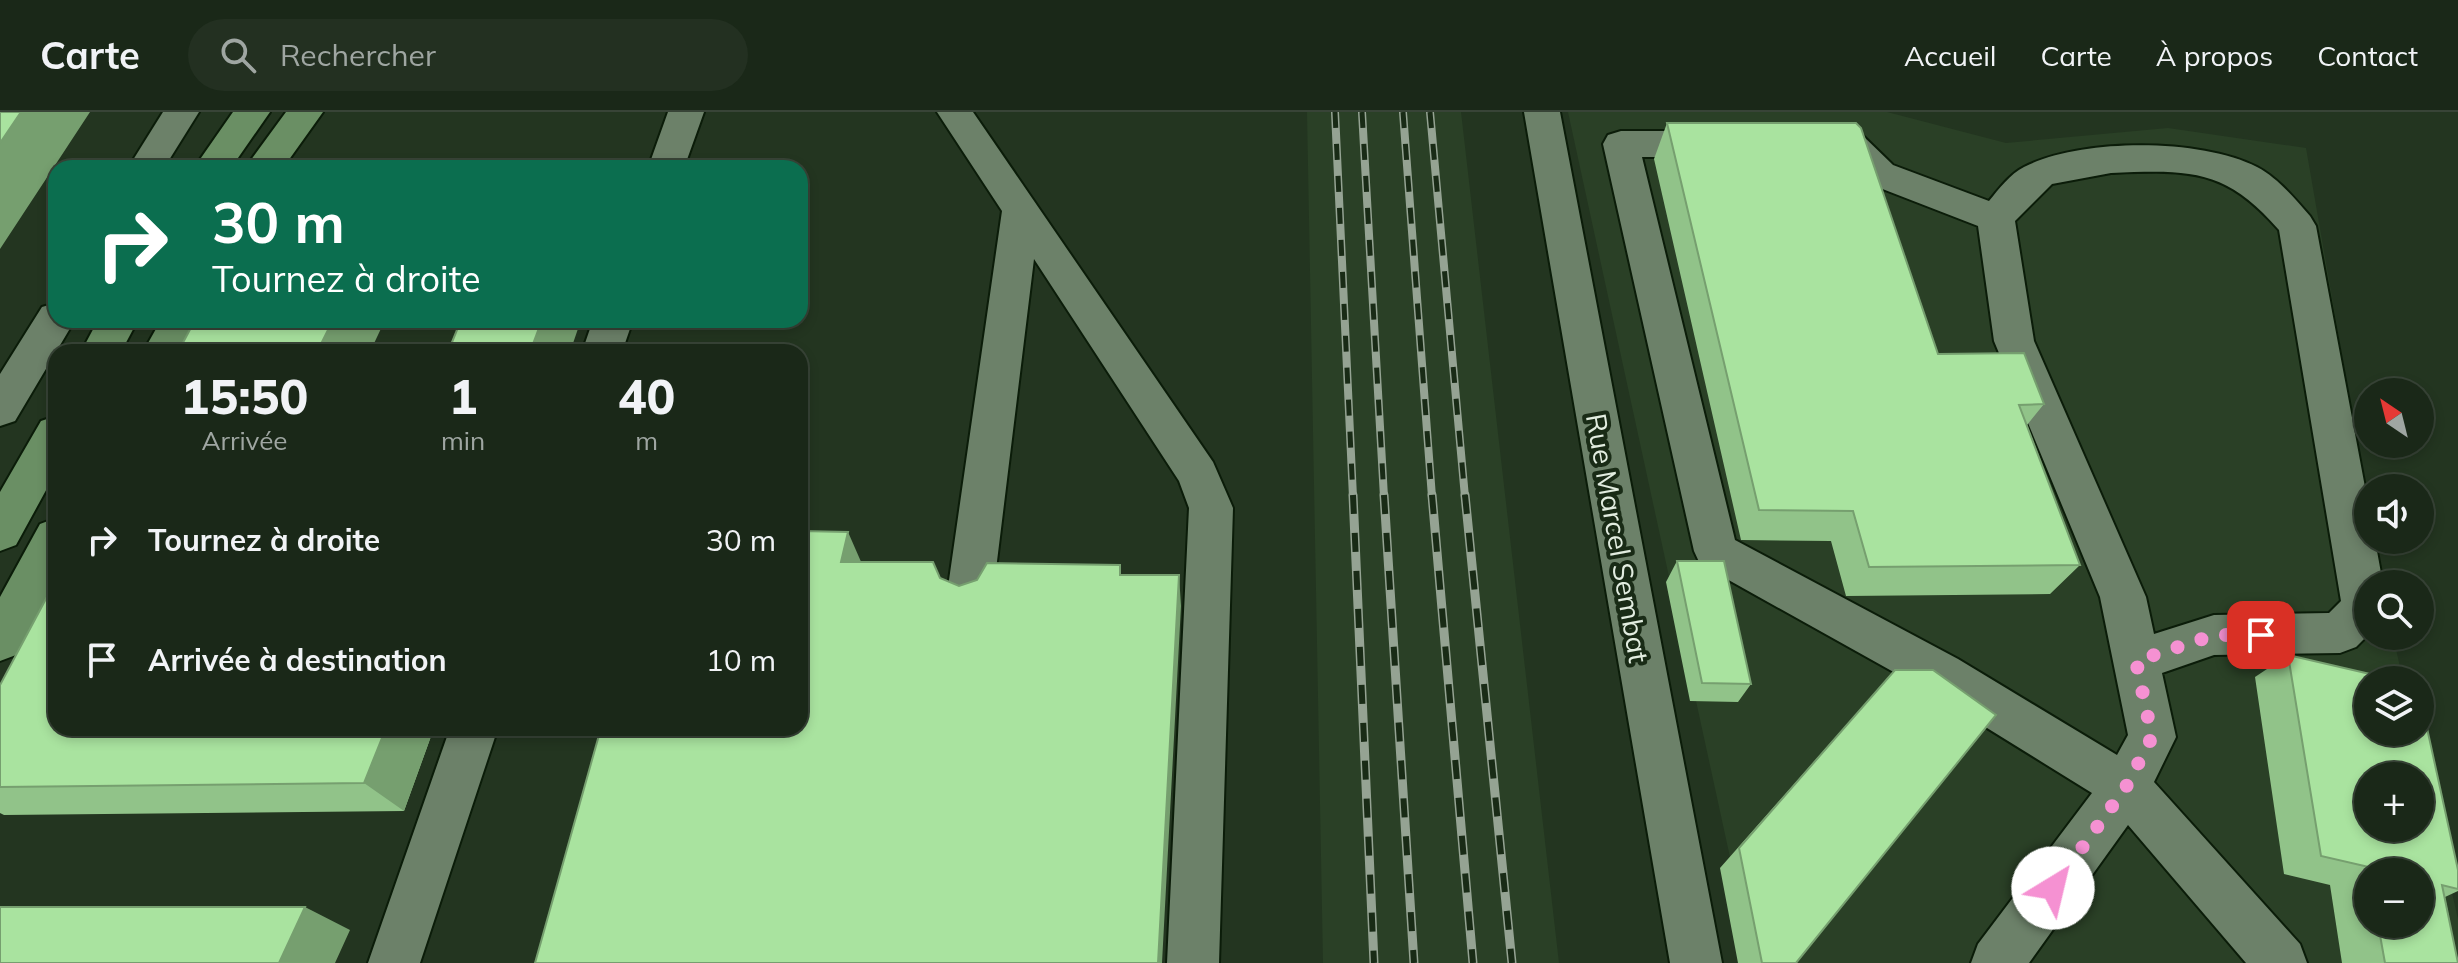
<!DOCTYPE html>
<html lang="fr">
<head>
<meta charset="utf-8">
<style>
	:root { --surface:#1a2818; --page:#233021; --text:#f1f3f6; --muted:#9fa6a2; --line:#384437 }
	body { margin:0; font-family:Mulish,sans-serif; background:var(--page); color:var(--text); height:100vh; display:flex; flex-direction:column; font-size:30px; white-space:nowrap }
	* { box-sizing:border-box; margin:0 }
	p { font-size:26px; color:var(--muted) }
	.icon { flex:none; width:44px; height:44px; fill:none; stroke:currentColor; stroke-width:2; stroke-linecap:round; stroke-linejoin:round }
	.map { position:relative; flex:1; overflow:hidden }
	.drawer { position:absolute; left:48px; top:232px; width:760px; height:392px; display:flex; flex-direction:column; background:var(--surface); border-radius:24px; box-shadow:0 4px 12px #0003,0 0 0 2px var(--line) }
	.drawer>* { flex:none }
	.hud { position:absolute; left:48px; top:48px; width:760px; height:168px; border-radius:24px; box-shadow:0 4px 12px #0003,0 0 0 2px var(--line); background:#0b6e4f; color:#fff; overflow:hidden }
	.needle { width:52px; rotate:325deg }
	.tools { position:absolute; left:2354px; top:266px; display:grid; gap:16px }
	.tools a { display:grid; place-items:center; width:80px; height:80px; border-radius:50%; background:var(--surface); box-shadow:0 4px 12px #0003,0 0 0 2px var(--line); font-size:40px }
	.pin { position:absolute; display:grid; place-items:center; width:68px; height:68px; color:#fff; margin:-34px; border-radius:16px; box-shadow:0 4px 12px #0006 }
	.me { position:absolute; width:88px; margin:-44px; rotate:36deg; stroke-linejoin:round; filter:drop-shadow(0 0 6px #0008) }
	.turn { display:flex; align-items:center; gap:28px; height:168px; padding:0 32px; font-size:36px }
	.turn .icon { width:104px; height:104px; stroke-width:2.5 }
	.turn b { display:block; font-size:56px; line-height:68px }
	.eta { display:flex; justify-content:space-evenly; align-items:center; height:136px; text-align:center }
	.eta b { font-size:48px; font-weight:800; line-height:56px }
	ul { padding:0; list-style:none }
	li { display:flex; align-items:center; gap:24px; height:120px; padding:0 32px }
	li div { flex:1 }
	li b { display:block; font-size:30px }
	li em { font-style:normal }
	header { display:flex; align-items:center; gap:48px; box-sizing:border-box; height:112px; padding:0 40px; background:var(--surface); border-bottom:2px solid var(--line) }
	header strong { font-size:38px }
	nav { display:flex; gap:44px; margin-inline-start:auto; font-size:28px }
	.search { width:560px; height:72px; background:var(--page); display:flex; align-items:center; gap:20px; box-sizing:border-box; padding:0 28px; border-radius:44px; color:var(--muted); font-size:30px }
	.map>svg:first-child { display:block }
</style>
</head>
<body>
<header>
<strong>Carte</strong>
<div class="search"><svg class="icon" aria-label="search" viewBox="0 0 24 24"><circle cx="10" cy="10" r="6"/><path d="M15 15l6 6"/></svg>Rechercher</div>
<nav><a>Accueil</a><a>Carte</a><a>À propos</a><a>Contact</a></nav>
</header>
<div class="map">
<svg width="2458" height="851" viewBox="0 0 2458 851">
	<rect width="100%" height="100%" fill="#233520"/>
	<path fill="#2a4026" fill-rule="evenodd" d="M 1307,0 L 1461,0 L 1559,851 L 1323,851 Z
		M 1568,0 L 1887,0 L 2006,31 L 2168,16 L 2306,36 L 2368,393 L 2368,524 L 2393,524 L 2403,568 L 2368,568 L 2368,620 L 2415,620 L 2458,807 L 2458,851 L 1753,851 ZM 2368,664 L 2420,664 L 2420,716 L 2368,716 ZM 2368,760 L 2420,760 L 2420,812 L 2368,812 Z"/>
	<g fill="none" stroke-linecap="round" stroke-linejoin="round">
		<defs>
			<path id="minor" d="M 163,0 L 199,0 L 164,56 L 128,56 Z
				M 668,0 L 704,0 L 684,56 L 648,56 Z
				M 937,0 L 973,0 L 1213,350 L 1233,396 L 1219,851 L 1167,851 L 1189,396 L 1179,369 L 1034,147 L 993,482 L 986,496 L 970,502 L 954,496 L 947,482 L 1002,99 Z
				M 1524,0 L 1560,0 L 1722,851 L 1670,851 Z
				M 1825,18 L 1861,22 L 1893,53 L 1989,89 C 1999,77 2010,62 2024,55 C 2080,26 2201,26 2257,55 C 2278,66 2295,87 2310,104 L 2316,114 L 2368,391 L 2368,428 L 2375,428 L 2383,472 L 2368,472 L 2368,523 L 2356,535 L 2340,541 L 2214,543 L 2162,561 L 2176,625 L 2154,670 L 2300,832 L 2307,851 L 2246,851 L 2128,713 L 2029,851 L 1971,851 L 1978,832 L 2092,681 L 1924,577 L 1700,452 L 1694,439 L 1603,32 L 1608,23 L 1621,19 L 1720,19 L 1733,23 L 1738,32 L 1733,41 L 1720,45 L 1642,45 L 1735,428 L 1958,547 L 2117,643 L 2128,623 L 2100,485 L 1994,229 L 1978,114 L 1867,71 L 1839,44 L 1812,40 L 1807,31 L 1812,22 ZM 2111,61 C 2190,58 2225,56 2279,118 L 2341,489 L 2329,501 L 2214,503 L 2154,522 L 2146,485 L 2034,229 L 2015,109 L 2052,72 Z
				M 56,191 L 56,208 L 75,208 L 15,309 L 0,314 L 0,262 L 42,195 Z
				M 593,208 L 633,208 L 622,240 L 582,240 Z
				M 450,616 L 498,616 L 420,851 L 368,851 Z"/>
			<path id="major" d="M 233,0 L 270,0 L 231,56 L 194,56 Z
				M 286,0 L 323,0 L 283,56 L 245,56 Z
				M 98,208 L 138,208 L 121,240 L 81,240 Z
				M 161,208 L 201,208 L 183,240 L 143,240 Z
				M 56,304 L 56,360 L 16,433 L 0,439 L 0,380 L 41,309 Z
				M 56,406 L 56,468 L 16,543 L 0,549 L 0,485 L 40,412 Z"/>
		</defs>
		<use href="#minor" stroke="#0b1c09" stroke-width="4"/>
		<use href="#major" stroke="#0b1c09" stroke-width="4"/>
		<use href="#minor" fill="#6c8169" fill-rule="evenodd"/>
		<use href="#major" fill="#6a8f64" fill-rule="evenodd"/>
		<defs>
			<path id="rail-far1" d="M 1335,0 L 1353,385
				M 1362,0 L 1384,385
				M 1403,0 L 1432,385
				M 1430,0 L 1465,385"/>
			<path id="rail" d="M 1353,383 L 1374,851
				M 1384,383 L 1414,851
				M 1432,383 L 1473,851
				M 1465,383 L 1512,851"/>
		</defs>
		<use href="#rail-far1" stroke="#95a393" stroke-width="8"/>
		<use href="#rail" stroke="#95a393" stroke-width="9"/>
		<use href="#rail-far1" stroke="#192b16" stroke-width="5" stroke-dasharray="16" stroke-linecap="butt"/>
		<use href="#rail" stroke="#192b16" stroke-width="6" stroke-dasharray="19" stroke-linecap="butt"/>
	</g>
	<path fill="#91c389" fill-rule="evenodd" d="M 1667,11 L 1938,242 L 2044,292 L 2027,313 L 2080,453 L 2050,482 L 1846,484 L 1831,429 L 1741,428 L 1654,47 Z
		M 1677,449 L 1751,572 L 1738,590 L 1690,589 L 1666,470 Z
		M 2288,543 L 2458,758 L 2458,779 L 2445,785 L 2458,851 L 2342,851 L 2330,773 L 2284,762 L 2255,565 ZM 2368,760 L 2420,760 L 2420,812 L 2368,812 Z
		M 1895,558 L 1796,851 L 1738,851 L 1720,756 Z
		M 0,573 L 56,616 L 434,616 L 404,699 L 4,703 L 0,701 Z"/>
	<path fill="#769f6f" d="M 21,0 L 90,0 L 0,137 L 0,31 Z
		M 333,208 L 385,208 L 370,240 L 317,240 Z
		M 542,208 L 581,208 L 570,240 L 530,240 Z
		M 848,420 L 862,452 L 841,450 Z
		M 1179,463 L 1181,494 L 1162,851 L 1158,851 Z
		M 386,616 L 434,616 L 404,699 L 364,671 Z
		M 305,795 L 350,818 L 335,851 L 279,851 Z"/>
	<path fill="#a9e39f" stroke="#769f6f" stroke-width="2" fill-rule="evenodd" d="M 0,0 L 21,0 L 0,31 Z
		M 1667,11 L 1856,11 L 1861,16 L 1938,242 L 2024,241 L 2044,292 L 2019,293 L 2080,453 L 1869,455 L 1853,399 L 1759,398 Z
		M 195,208 L 333,208 L 317,240 L 178,240 Z
		M 461,208 L 542,208 L 530,240 L 448,240 Z
		M 800,419 L 848,420 L 841,450 L 933,450 L 940,466 L 959,474 L 977,468 L 987,451 L 1120,453 L 1120,463 L 1179,463 L 1158,851 L 535,851 L 601,616 L 800,616 Z
		M 1677,449 L 1724,449 L 1751,572 L 1702,571 Z
		M 56,468 L 56,616 L 386,616 L 364,671 L 0,675 L 0,573 Z
		M 2288,543 L 2396,568 L 2368,568 L 2368,620 L 2420,620 L 2420,584 L 2458,758 L 2458,777 L 2442,773 L 2458,851 L 2385,851 L 2378,812 L 2420,812 L 2420,760 L 2369,760 L 2369,755 L 2321,744 ZM 2368,664 L 2420,664 L 2420,716 L 2368,716 Z
		M 1895,558 L 1933,558 L 1996,603 L 1796,851 L 1762,851 L 1739,736 Z
		M 0,795 L 305,795 L 279,851 L 0,851 Z"/>
	<g fill="none" stroke-linecap="round" stroke-linejoin="round">
		<path stroke="#f591d2" stroke-width="14" stroke-dasharray="0 25.2" d="M 2053,776 L 2126,675 L 2152,625 L 2136,549 L 2214,523 L 2261,523"/>
	</g>
	<g text-anchor="middle" dominant-baseline="central" stroke-width="8" stroke-linejoin="round" paint-order="stroke">
		<g font-size="28" fill="#e2ede0" stroke="#192b16">
			<text transform="translate(1618 426) rotate(80)">Rue Marcel Sembat</text>
		</g>
	</g>
</svg>
<div class="tools">
<a><svg class="needle" viewBox="-14 -14 28 28"><path d="M0-13l5 13h-10z" fill="#e53935"/><path d="M0 13l5-13h-10z" fill="#9fa6a2"/></svg></a>
<a><svg class="icon" aria-label="sound" viewBox="0 0 24 24"><path d="M4 9h4l5-4v14l-5-4H4zM17 9q2 3 0 6"/></svg></a>
<a><svg class="icon" aria-label="search" viewBox="0 0 24 24"><circle cx="10" cy="10" r="6"/><path d="M15 15l6 6"/></svg></a>
<a><svg class="icon" aria-label="layers" viewBox="0 0 24 24"><path d="M12 4l9 5-9 5-9-5zM3 14l9 5 9-5"/></svg></a>
<a>+</a>
<a>−</a>
</div>
<div class="pin" style="left:2261px;top:523px;background:#d93025"><svg class="icon" aria-label="arrive" viewBox="0 0 24 24"><path d="M6 21V4h12l-3 4 3 4H6"/></svg></div>
<svg class="me" style="left:2053px;top:776px" viewBox="-20 -20 40 40"><circle r="19" fill="#fff"/><path d="M0-13L10 11 0 6-10 11z" fill="#f591d2"/></svg>
<div class="hud">
<div class="turn"><svg class="icon" aria-label="right" viewBox="0 0 24 24"><path d="M7 20v-9h11M14 6l5 5-5 5"/></svg><div><b>30 m</b>Tournez à droite</div></div>
</div>
<section class="drawer">
<div class="eta">
<div><b>15:50</b><p>Arrivée</p></div>
<div><b>1</b><p>min</p></div>
<div><b>40</b><p>m</p></div>
</div>
<ul>
<li><svg class="icon" aria-label="right" viewBox="0 0 24 24"><path d="M7 20v-9h11M14 6l5 5-5 5"/></svg><div><b>Tournez à droite</b></div><em>30 m</em></li>
<li><svg class="icon" aria-label="arrive" viewBox="0 0 24 24"><path d="M6 21V4h12l-3 4 3 4H6"/></svg><div><b>Arrivée à destination</b></div><em>10 m</em></li>
</ul>
</section>
</div>
</body>
</html>
